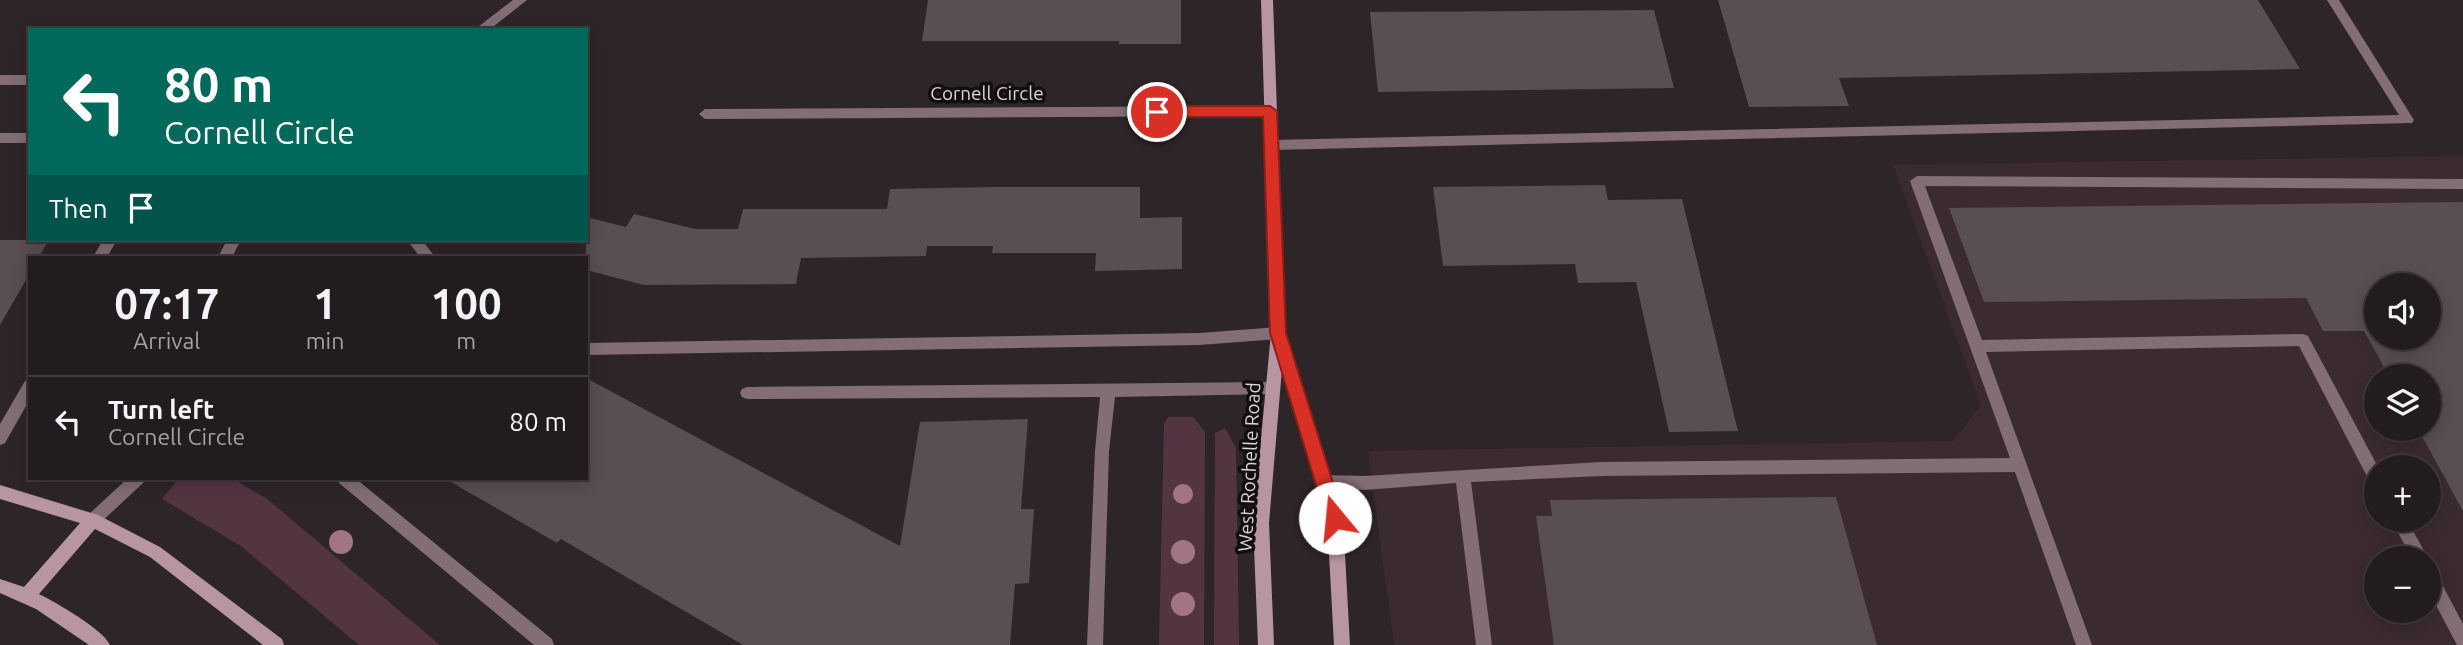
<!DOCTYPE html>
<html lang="en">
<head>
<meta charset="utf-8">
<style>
	:root { --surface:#221c1e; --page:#2e292b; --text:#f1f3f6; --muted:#a2a1a4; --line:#3f3a3c }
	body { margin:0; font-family:Ubuntu,sans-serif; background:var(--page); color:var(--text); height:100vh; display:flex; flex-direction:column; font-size:26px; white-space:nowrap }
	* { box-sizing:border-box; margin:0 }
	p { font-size:23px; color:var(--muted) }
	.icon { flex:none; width:38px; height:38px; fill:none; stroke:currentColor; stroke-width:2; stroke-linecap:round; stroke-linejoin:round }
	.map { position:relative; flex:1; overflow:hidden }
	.panel { position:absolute; left:28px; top:256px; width:560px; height:224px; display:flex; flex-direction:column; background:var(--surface); border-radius:0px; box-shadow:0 4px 18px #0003,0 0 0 2px var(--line) }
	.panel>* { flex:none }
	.top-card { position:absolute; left:28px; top:28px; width:560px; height:214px; border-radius:0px; box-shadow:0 4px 18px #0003,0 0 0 2px var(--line); background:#00695c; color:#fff; overflow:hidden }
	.controls { position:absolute; left:2364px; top:273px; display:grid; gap:14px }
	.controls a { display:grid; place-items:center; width:77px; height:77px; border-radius:50%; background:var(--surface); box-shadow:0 4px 18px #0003,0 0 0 2px var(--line); font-size:35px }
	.pin { position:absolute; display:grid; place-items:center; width:60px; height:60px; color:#fff; margin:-30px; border:4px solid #fff; border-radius:50%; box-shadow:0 2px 7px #0007 }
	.me { position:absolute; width:77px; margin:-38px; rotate:343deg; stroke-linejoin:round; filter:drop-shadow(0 0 5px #0008) }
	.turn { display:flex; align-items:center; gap:24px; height:147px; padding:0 21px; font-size:32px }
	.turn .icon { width:91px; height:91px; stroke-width:2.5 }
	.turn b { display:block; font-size:49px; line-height:60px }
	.then { display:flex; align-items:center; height:66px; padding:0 21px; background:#0003; gap:14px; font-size:26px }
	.eta { display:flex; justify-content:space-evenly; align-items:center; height:119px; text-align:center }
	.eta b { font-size:42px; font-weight:700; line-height:49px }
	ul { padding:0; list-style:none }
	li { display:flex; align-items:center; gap:21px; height:91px; padding:0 21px; border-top:2px solid var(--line) }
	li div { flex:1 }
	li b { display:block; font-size:26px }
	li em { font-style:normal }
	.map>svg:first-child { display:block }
</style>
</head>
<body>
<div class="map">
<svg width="2463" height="645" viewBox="0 0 2463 645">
	<rect width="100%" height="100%" fill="#2e2528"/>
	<path fill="#3b2b31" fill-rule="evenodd" d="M 2463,156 L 2463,645 L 1394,645 L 1368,451 L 1953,441 L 1981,405 L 1893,165 ZM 2376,285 L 2429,285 L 2429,338 L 2376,338 ZM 2376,376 L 2429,376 L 2429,429 L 2376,429 ZM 2376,467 L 2429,467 L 2429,520 L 2376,520 ZM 2376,558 L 2429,558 L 2429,611 L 2376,611 Z"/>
	<path fill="#533542" d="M 1168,417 L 1193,417 L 1205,432 L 1204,645 L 1159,645 L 1164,424 Z
		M 1225,428 L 1236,448 L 1239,645 L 1214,645 L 1214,642 L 1215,433 Z
		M 179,478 L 231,478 L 266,498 L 440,645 L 359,645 L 241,546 L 162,499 Z"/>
	<path fill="#594e52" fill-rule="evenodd" d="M 928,0 L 1181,0 L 1181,44 L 1119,44 L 1119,41 L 922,41 Z
		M 1718,0 L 2258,0 L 2300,69 L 1839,78 L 1849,106 L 1749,107 Z
		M 1654,10 L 1674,88 L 1378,92 L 1370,12 Z
		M 1605,185 L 1608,200 L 1682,199 L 1738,431 L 1669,432 L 1636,282 L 1578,283 L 1575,264 L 1443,266 L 1433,187 Z
		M 992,187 L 1140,187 L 1140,218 L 1182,217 L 1182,269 L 1095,271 L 1096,253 L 992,253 L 993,246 L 927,246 L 926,256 L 801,258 L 796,284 L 644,285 L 586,270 L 586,217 L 626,227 L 634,214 L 695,229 L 738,229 L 743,209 L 887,209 L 890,189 Z
		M 2463,202 L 2463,511 L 2418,429 L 2429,429 L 2429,376 L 2389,376 L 2364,331 L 2323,331 L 2306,298 L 1984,302 L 1949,208 ZM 2376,285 L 2429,285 L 2429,338 L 2376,338 Z
		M 0,240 L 49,240 L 39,257 L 30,257 L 30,273 L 0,325 Z
		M 586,378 L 900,546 L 920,422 L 1028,419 L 1021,509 L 1034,509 L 1029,583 L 1015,584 L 1010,645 L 743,645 L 561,539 L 557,543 L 444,478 L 586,478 Z
		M 1836,497 L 1877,645 L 1554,645 L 1536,516 L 1552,516 L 1550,500 Z"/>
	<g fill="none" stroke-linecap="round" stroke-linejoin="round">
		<path fill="#836e76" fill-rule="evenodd" d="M 513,0 L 527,0 L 489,30 L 474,30 Z
			M 2327,0 L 2339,0 L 2412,117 L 2414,120 L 2412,123 L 1272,150 L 1266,145 L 1272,140 L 2399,115 Z
			M 0,75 L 30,75 L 30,85 L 0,85 Z
			M 0,133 L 30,133 L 30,143 L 0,143 Z
			M 1917,176 L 2463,179 L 2463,189 L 1925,186 L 1982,340 L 2303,334 L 2308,336 L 2378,467 L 2376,486 L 2371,484 L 2299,346 L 1986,352 L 2092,645 L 2076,645 L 2015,472 L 1602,476 L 1471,482 L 1492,645 L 1476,645 L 1456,483 L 1364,490 L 1319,487 L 1316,482 L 1319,477 L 1324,475 L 1364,476 L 1602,462 L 2010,458 L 1910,181 Z
			M 103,240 L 117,240 L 107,257 L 93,257 Z
			M 227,240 L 241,240 L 232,257 L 218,257 Z
			M 407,240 L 422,240 L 435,257 L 420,257 Z
			M 1278,327 L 1283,329 L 1285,333 L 1283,337 L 1278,339 L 1199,345 L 586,355 L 586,343 L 1199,333 Z
			M 30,379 L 30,399 L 5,443 L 0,445 L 0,424 L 25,381 Z
			M 1273,382 L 1278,384 L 1280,388 L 1278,392 L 1273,394 L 1115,397 L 1109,451 L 1103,645 L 1087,645 L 1095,451 L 1100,397 L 747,399 L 742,397 L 740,393 L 742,389 L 747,387 Z
			M 128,478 L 146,478 L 143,483 L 98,525 L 93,527 L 88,525 L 85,520 L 88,515 Z
			M 337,478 L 355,478 L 552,639 L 554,645 L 534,645 L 339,483 Z
			M 2391,520 L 2407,520 L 2428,558 L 2412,558 Z
			M 2429,569 L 2435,571 L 2463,624 L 2463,645 L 2457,645 L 2429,592 Z"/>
		<path fill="#836e76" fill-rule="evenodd" d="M 1270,106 L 1276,111 L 1270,116 L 705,119 L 699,114 L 705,109 Z"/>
		<path fill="#b795a3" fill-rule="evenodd" d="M 1261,0 L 1273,0 L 1285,336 L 1343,518 L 1350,645 L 1334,645 L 1327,518 L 1282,369 L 1269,523 L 1274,645 L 1258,645 L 1253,523 L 1271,333 Z
			M 0,485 L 98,515 L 160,547 L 282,639 L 284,645 L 263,645 L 150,557 L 95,529 L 39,594 C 55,602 103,629 110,645 L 89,645 L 36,609 L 0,593 L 0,579 L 24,587 L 80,523 L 0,499 Z"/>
	</g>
	<g fill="#a17486">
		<circle cx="1183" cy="494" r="10"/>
		<circle cx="341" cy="542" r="12"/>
		<circle cx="1183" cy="552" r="12"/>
		<circle cx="1183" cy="604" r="12"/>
	</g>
	<path fill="#d93025" stroke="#8d1f18" stroke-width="2" d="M 1157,106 L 1270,106 L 1277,111 L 1286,333 L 1344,518 L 1341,524 L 1335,526 L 1329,524 L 1326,518 L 1270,333 L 1263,117 L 1157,117 L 1150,112 Z"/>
	<g text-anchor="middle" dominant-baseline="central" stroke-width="7" stroke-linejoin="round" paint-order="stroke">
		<g font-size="19" fill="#dbd5d7" stroke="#130f11">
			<text x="987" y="93">Cornell Circle</text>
			<text transform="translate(1249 467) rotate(-87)">West Rochelle Road</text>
		</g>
	</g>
</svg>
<div class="controls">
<a><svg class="icon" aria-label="sound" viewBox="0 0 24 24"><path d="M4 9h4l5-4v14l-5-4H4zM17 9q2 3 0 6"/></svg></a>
<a><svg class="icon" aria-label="layers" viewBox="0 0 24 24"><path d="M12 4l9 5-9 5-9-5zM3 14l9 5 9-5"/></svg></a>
<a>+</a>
<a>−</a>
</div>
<div class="pin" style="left:1157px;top:112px;background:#d93025"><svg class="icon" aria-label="arrive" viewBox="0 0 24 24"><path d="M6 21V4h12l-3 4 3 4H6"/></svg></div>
<svg class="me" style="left:1335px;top:518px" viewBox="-20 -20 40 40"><circle r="19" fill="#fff"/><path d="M0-13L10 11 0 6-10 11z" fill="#d93025"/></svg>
<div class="top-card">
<div class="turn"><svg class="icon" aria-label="left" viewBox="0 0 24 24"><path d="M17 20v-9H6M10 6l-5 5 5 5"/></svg><div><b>80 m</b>Cornell Circle</div></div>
<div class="then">Then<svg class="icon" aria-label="arrive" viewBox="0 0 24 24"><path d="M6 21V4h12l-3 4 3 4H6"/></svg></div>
</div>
<section class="panel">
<div class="eta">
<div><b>07:17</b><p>Arrival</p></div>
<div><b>1</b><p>min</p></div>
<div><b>100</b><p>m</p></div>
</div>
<ul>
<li><svg class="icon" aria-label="left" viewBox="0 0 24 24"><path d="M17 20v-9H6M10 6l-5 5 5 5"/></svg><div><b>Turn left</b><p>Cornell Circle</p></div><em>80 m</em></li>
</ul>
</section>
</div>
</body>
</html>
